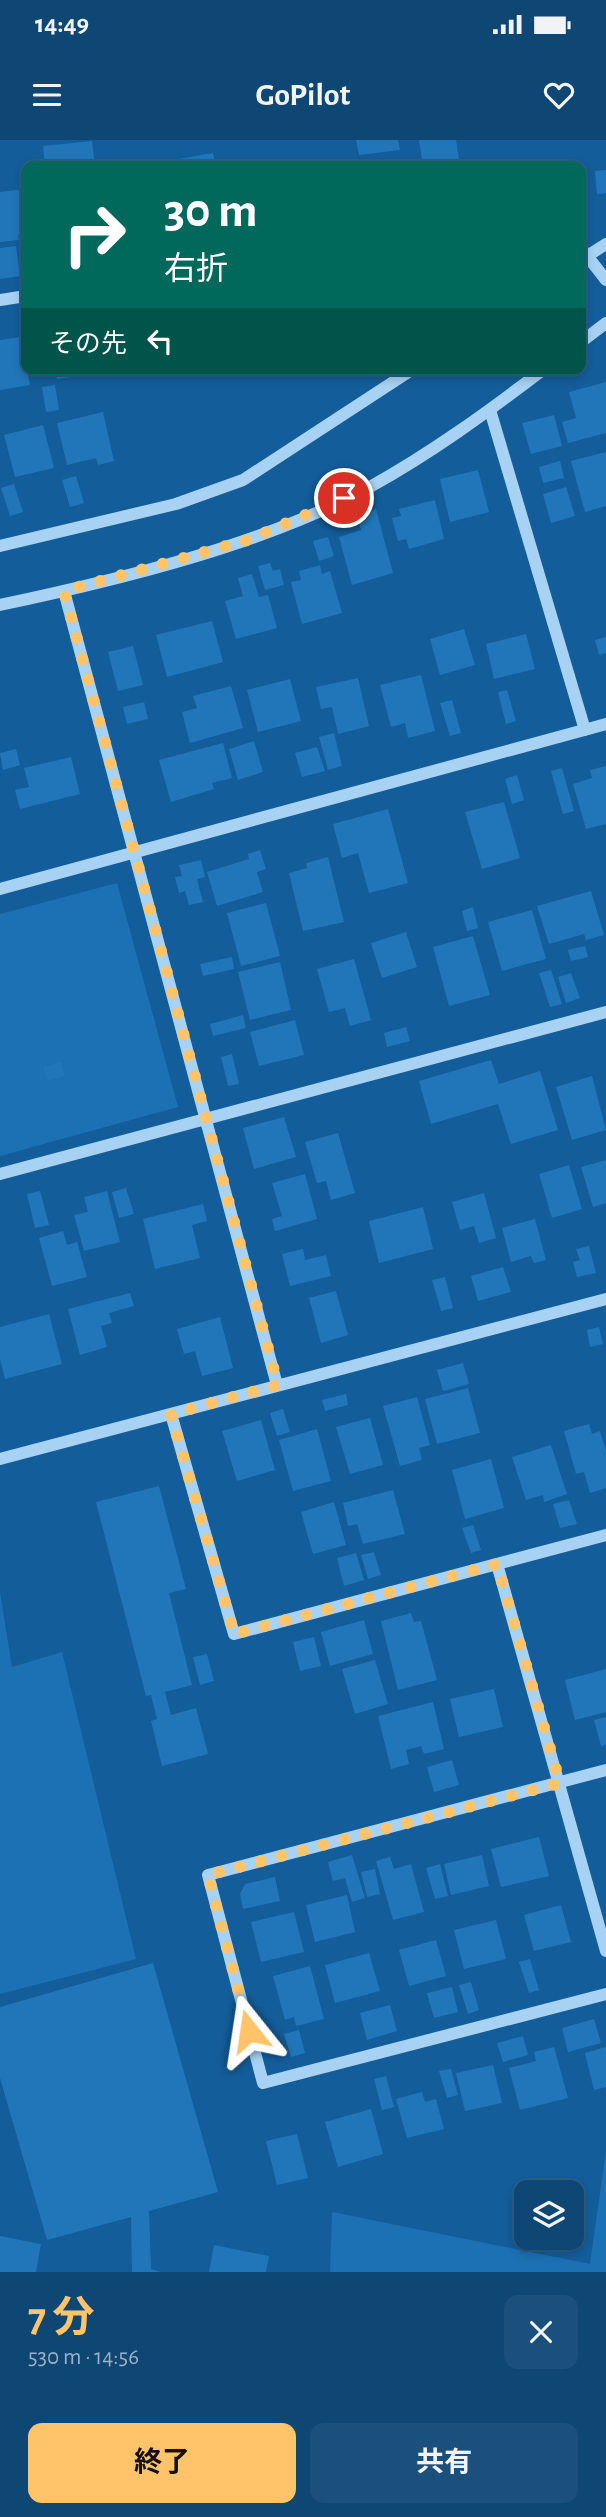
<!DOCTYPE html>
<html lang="ja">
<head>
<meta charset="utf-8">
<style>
	:root { --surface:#0e4674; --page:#1c507c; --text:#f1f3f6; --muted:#9bb1c5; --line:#2e5e86; --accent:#ffc369 }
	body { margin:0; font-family:"Alegreya Sans","Noto Sans JP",sans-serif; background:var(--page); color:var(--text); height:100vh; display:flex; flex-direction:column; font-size:26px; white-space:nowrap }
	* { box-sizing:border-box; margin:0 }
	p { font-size:23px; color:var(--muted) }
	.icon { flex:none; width:38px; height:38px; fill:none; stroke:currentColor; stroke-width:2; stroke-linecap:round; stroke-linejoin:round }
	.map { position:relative; height:2132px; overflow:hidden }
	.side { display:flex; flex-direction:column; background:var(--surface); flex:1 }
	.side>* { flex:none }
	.guide { position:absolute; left:21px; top:21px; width:565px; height:214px; border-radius:14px; box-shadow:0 4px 10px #0003,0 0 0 2px var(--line); background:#00695c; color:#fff; overflow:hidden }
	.tools { position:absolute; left:514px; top:2040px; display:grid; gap:14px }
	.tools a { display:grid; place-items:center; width:70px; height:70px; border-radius:14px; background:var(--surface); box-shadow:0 4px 10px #0003,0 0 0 2px var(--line); font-size:35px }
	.pin { position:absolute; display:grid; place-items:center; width:60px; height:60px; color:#fff; margin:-30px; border:4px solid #fff; border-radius:50%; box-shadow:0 2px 7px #0007 }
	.me { position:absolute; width:77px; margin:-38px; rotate:345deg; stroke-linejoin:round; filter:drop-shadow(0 0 5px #0008) }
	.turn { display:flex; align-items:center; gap:24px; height:147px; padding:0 28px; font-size:32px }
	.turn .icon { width:91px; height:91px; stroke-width:2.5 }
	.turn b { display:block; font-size:49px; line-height:60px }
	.then { display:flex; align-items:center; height:66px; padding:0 28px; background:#0003; gap:14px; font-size:26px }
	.round { display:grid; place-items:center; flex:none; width:74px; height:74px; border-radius:14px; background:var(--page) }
	.summary { display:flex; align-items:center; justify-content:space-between; height:119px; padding:0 28px }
	h1 { font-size:42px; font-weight:700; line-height:52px; color:var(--accent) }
	.action { display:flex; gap:14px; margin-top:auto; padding:14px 28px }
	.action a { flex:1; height:80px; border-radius:14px; background:var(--accent); color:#111; font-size:28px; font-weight:700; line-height:80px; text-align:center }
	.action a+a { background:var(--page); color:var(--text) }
	.status { display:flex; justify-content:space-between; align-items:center; height:49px; padding:0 35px; background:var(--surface); direction:ltr }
	.status svg { height:19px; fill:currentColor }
	header { display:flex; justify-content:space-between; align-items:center; height:91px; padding:0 28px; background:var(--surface); font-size:32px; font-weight:700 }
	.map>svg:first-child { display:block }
</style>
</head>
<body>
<div class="status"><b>14:49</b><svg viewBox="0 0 49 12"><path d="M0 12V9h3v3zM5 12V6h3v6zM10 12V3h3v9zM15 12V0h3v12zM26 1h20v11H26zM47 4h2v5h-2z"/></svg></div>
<header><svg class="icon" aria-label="menu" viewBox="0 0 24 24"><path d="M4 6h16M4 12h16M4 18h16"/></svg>GoPilot<svg class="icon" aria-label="heart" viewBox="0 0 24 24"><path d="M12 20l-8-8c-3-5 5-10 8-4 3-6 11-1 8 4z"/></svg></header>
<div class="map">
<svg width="606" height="2132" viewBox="0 0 606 2132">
	<rect width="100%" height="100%" fill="#135d9a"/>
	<path fill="#1b71b4" d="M 117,743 L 178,967 L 0,1016 L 0,774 Z
		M 0,1452 L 12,1527 L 62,1512 L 136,1819 L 0,1854 Z
		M 606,2011 L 606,2132 L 330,2132 L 332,2072 L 590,2124 Z"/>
	<path fill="#2176b9" d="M 356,0 L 398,0 L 400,10 L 359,15 Z
		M 419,0 L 456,0 L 460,26 L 423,26 Z
		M 92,1 L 95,26 L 45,26 L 43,6 Z
		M 213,13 L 216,26 L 168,26 L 167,21 Z
		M 496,19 L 498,26 L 472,26 L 471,22 Z
		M 606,30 L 606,53 L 597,54 L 595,31 Z
		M 26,49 L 26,94 L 18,95 L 19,100 L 0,102 L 0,52 Z
		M 16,106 L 20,136 L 0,139 L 0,108 Z
		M 21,197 L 30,245 L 0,250 L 0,200 Z
		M 55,229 L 93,229 L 93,234 L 57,239 Z
		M 606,242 L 606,293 L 568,303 L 562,282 L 576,278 L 569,252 Z
		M 55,245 L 59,270 L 46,272 L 42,247 Z
		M 103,272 L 114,321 L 98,325 L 96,318 L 67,325 L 57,283 Z
		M 554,275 L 562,306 L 531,314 L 522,283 Z
		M 43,285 L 54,328 L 15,337 L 4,295 Z
		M 606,312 L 606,366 L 585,372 L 571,321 Z
		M 560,321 L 564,338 L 543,343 L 539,327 Z
		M 478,330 L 489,372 L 450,382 L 440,339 Z
		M 76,336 L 84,363 L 70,367 L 62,340 Z
		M 14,344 L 23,372 L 10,376 L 1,348 Z
		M 566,347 L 575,376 L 551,383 L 543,354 Z
		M 435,360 L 444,399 L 409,409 L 406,399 L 398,401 L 392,378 L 401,376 L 399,369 Z
		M 376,369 L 393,433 L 352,445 L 339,397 L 361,390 L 357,375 Z
		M 328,397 L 334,416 L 319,421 L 313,401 Z
		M 270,423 L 273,431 L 280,429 L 284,445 L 265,450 L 258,426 Z
		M 320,425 L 322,434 L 330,431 L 342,473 L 302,484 L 291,442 L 301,440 L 299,431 Z
		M 252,434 L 259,457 L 268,455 L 277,488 L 236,499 L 225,461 L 243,456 L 238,438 Z
		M 212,481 L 223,522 L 167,537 L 156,495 Z
		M 464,489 L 475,525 L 440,535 L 430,499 Z
		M 526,494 L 535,529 L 494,539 L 486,504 Z
		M 606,497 L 606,513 L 599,515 L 595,500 Z
		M 133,506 L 143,545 L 118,551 L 108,512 Z
		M 421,535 L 435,591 L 408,598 L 405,583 L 391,587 L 380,545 Z
		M 358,538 L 369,586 L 338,594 L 332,567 L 321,569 L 316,547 Z
		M 290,539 L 301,581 L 258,592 L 247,550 Z
		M 231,546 L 243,588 L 190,603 L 182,572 L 197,568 L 193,556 Z
		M 507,550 L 516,581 L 506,584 L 498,552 Z
		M 452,560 L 461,593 L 450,596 L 440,563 Z
		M 144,562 L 148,579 L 127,584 L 123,567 Z
		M 334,593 L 342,626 L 328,630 L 319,597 Z
		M 254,601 L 263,632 L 238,640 L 229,609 Z
		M 223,603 L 232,638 L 212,643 L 214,649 L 171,662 L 159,620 Z
		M 317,607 L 325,631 L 302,637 L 295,613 Z
		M 16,609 L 20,625 L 3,630 L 0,613 Z
		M 71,617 L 80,654 L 20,669 L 15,650 L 29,647 L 24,628 Z
		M 606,626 L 606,684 L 586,689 L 573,644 L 592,638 L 590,630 Z
		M 562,628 L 574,671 L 563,674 L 551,631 Z
		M 517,635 L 524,660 L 512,664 L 505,639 Z
		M 504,662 L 520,718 L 482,729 L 465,672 Z
		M 388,669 L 408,743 L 369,753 L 358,713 L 342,718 L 333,684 Z
		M 260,710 L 266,729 L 257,732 L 263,752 L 217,766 L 207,732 L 249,719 L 248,714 Z
		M 328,717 L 344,782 L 303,791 L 289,733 L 307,728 L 306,723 Z
		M 201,720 L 205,737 L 197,739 L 203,762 L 189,765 L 185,751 L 179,753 L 175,737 L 182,736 L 179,725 Z
		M 591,751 L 604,795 L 586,800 L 584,794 L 549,804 L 537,766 Z
		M 266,763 L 280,816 L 241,826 L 227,773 Z
		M 473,767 L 478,788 L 467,791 L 462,771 Z
		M 532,770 L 546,819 L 502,831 L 488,782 Z
		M 406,792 L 417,827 L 382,838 L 371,803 Z
		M 473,796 L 490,855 L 449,866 L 433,807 Z
		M 585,806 L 588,817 L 571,821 L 568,810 Z
		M 232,817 L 234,829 L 203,836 L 200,824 Z
		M 354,819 L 371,880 L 350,886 L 345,868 L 329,872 L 317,829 Z
		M 280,822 L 291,870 L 250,880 L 238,832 Z
		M 551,830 L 562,864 L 550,867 L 539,833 Z
		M 571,833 L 580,858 L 566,863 L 558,837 Z
		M 243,875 L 246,888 L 213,896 L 210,884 Z
		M 295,880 L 304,915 L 259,926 L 250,892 Z
		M 406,887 L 410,901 L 387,907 L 384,893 Z
		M 232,914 L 239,944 L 228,946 L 221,917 Z
		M 491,920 L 499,944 L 540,931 L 558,990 L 511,1004 L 498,964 L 431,984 L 419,941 Z
		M 61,922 L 65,936 L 47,941 L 43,927 Z
		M 592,936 L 606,990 L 572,1000 L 556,947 Z
		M 284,977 L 296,1017 L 254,1029 L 243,988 Z
		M 338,993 L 355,1053 L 331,1060 L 326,1041 L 317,1043 L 305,1002 Z
		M 606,1020 L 606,1063 L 593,1067 L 581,1027 Z
		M 569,1025 L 582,1069 L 552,1078 L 539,1034 Z
		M 305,1034 L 317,1079 L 275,1091 L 272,1079 L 282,1076 L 272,1043 Z
		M 126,1048 L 134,1074 L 119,1078 L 112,1052 Z
		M 40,1051 L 49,1085 L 35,1088 L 27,1054 Z
		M 107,1051 L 120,1102 L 84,1111 L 74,1075 L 88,1072 L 84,1057 Z
		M 484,1053 L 496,1098 L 479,1103 L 474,1086 L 460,1090 L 452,1062 Z
		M 203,1064 L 207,1081 L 192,1085 L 200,1118 L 155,1129 L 143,1079 Z
		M 423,1067 L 433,1109 L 379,1123 L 369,1081 Z
		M 535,1079 L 546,1120 L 534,1123 L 531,1116 L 511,1122 L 502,1088 Z
		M 63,1091 L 67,1105 L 77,1102 L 87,1137 L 52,1146 L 39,1098 Z
		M 589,1106 L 596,1133 L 577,1137 L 573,1122 L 580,1120 L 576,1109 Z
		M 303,1109 L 305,1120 L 326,1115 L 331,1136 L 290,1146 L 282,1114 Z
		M 503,1127 L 511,1152 L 478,1161 L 471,1136 Z
		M 445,1137 L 453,1168 L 441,1171 L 432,1140 Z
		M 336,1151 L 348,1195 L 321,1203 L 309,1158 Z
		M 130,1153 L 134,1166 L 109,1173 L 112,1183 L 101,1186 L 107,1207 L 80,1215 L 68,1169 Z
		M 49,1174 L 62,1224 L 5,1239 L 0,1219 L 0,1187 Z
		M 220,1177 L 233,1228 L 202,1236 L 195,1211 L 184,1214 L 177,1189 Z
		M 599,1187 L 603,1204 L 590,1207 L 587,1190 Z
		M 463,1223 L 469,1244 L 443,1251 L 437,1230 Z
		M 468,1248 L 480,1293 L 437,1304 L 425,1259 Z
		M 346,1254 L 348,1265 L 325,1271 L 322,1260 Z
		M 417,1257 L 430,1305 L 419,1308 L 422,1320 L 400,1326 L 383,1266 Z
		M 283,1269 L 290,1292 L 277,1296 L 270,1273 Z
		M 370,1278 L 383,1325 L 350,1334 L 336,1287 Z
		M 261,1280 L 275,1330 L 237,1341 L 222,1291 Z
		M 589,1284 L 592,1294 L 600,1291 L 606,1311 L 606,1348 L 590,1353 L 584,1332 L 576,1334 L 564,1291 Z
		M 317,1289 L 331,1341 L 293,1351 L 279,1300 Z
		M 551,1305 L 567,1354 L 544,1362 L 543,1355 L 526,1360 L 512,1317 Z
		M 491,1319 L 504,1368 L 465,1379 L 452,1330 Z
		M 159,1346 L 186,1449 L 169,1453 L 192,1545 L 165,1552 L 171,1575 L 196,1568 L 208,1614 L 162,1626 L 151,1581 L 157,1579 L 151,1555 L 146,1556 L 96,1362 Z
		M 393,1350 L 405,1394 L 363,1404 L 357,1384 L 348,1386 L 343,1363 Z
		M 569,1360 L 577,1384 L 560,1388 L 553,1364 Z
		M 334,1362 L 346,1405 L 313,1414 L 301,1372 Z
		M 473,1385 L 481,1410 L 471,1413 L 462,1388 Z
		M 374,1412 L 381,1435 L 368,1439 L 361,1415 Z
		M 356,1413 L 364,1440 L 344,1446 L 337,1418 Z
		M 411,1473 L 414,1482 L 421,1481 L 437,1540 L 398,1550 L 381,1481 Z
		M 364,1480 L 373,1514 L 330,1526 L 321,1492 Z
		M 314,1497 L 321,1526 L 300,1531 L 293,1502 Z
		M 207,1514 L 214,1541 L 200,1545 L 193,1517 Z
		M 375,1520 L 388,1564 L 355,1574 L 342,1529 Z
		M 606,1529 L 606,1572 L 575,1580 L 565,1540 Z
		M 494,1549 L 503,1587 L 459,1597 L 450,1559 Z
		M 433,1562 L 444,1609 L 424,1614 L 421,1606 L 406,1610 L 409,1624 L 391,1629 L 378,1576 Z
		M 606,1577 L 606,1605 L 601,1606 L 594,1580 Z
		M 452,1620 L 459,1645 L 434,1652 L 427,1627 Z
		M 539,1697 L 549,1736 L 501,1747 L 491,1709 Z
		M 352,1715 L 365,1758 L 352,1762 L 345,1738 L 333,1741 L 328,1722 Z
		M 482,1715 L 489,1746 L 451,1755 L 444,1724 Z
		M 390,1717 L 394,1729 L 411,1724 L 424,1772 L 393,1780 L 376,1721 Z
		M 440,1724 L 448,1756 L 435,1759 L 426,1728 Z
		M 375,1729 L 380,1754 L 367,1757 L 361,1732 Z
		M 275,1737 L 280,1761 L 243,1769 L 240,1754 L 245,1744 Z
		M 347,1755 L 355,1792 L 315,1802 L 306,1765 Z
		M 561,1765 L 571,1802 L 534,1811 L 524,1775 Z
		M 294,1772 L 304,1812 L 261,1822 L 251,1782 Z
		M 496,1780 L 506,1819 L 464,1829 L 454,1790 Z
		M 436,1800 L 446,1836 L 409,1846 L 399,1810 Z
		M 369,1813 L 380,1851 L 335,1863 L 325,1825 Z
		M 530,1819 L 539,1850 L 529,1853 L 519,1822 Z
		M 153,1823 L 218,2052 L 149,2071 L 151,2129 L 161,2132 L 132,2132 L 131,2077 L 47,2100 L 0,1938 L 0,1867 Z
		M 310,1826 L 324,1879 L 296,1886 L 294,1877 L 285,1880 L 273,1836 Z
		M 471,1842 L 479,1870 L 468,1874 L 459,1845 Z
		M 452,1847 L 458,1872 L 434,1878 L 427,1853 Z
		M 390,1865 L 397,1891 L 367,1900 L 360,1873 Z
		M 594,1879 L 601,1903 L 568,1912 L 562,1888 Z
		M 299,1890 L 305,1913 L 291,1917 L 284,1894 Z
		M 523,1896 L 528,1915 L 503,1922 L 497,1903 Z
		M 554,1907 L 568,1958 L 520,1970 L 509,1928 L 536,1921 L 534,1912 Z
		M 606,1907 L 606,1947 L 594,1950 L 585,1913 Z
		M 493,1925 L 502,1963 L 465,1971 L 456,1933 Z
		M 451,1929 L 458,1955 L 447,1958 L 439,1931 Z
		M 386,1936 L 394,1967 L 382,1970 L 374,1939 Z
		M 422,1952 L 425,1962 L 436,1959 L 444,1989 L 407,1998 L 396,1959 Z
		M 371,1969 L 383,2014 L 338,2027 L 325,1982 Z
		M 297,1994 L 308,2038 L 277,2045 L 266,2001 Z
		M 0,2096 L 41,2104 L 36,2132 L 0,2132 Z
		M 214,2105 L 269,2116 L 266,2132 L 209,2132 Z"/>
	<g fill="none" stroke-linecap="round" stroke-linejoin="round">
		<path stroke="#a7d2f3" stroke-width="12" d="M 581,108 L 606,140
			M 581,120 L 606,104
			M 0,160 L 26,156
			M 581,202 L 606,183
			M 490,270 L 585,590
			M 0,406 L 176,364 L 243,340 L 413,229
			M 64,451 L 277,1245
			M 0,465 C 118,440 262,405 368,348 C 430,314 489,271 544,229
			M 0,749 L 606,584
			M 0,1034 L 606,872
			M 171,1274 L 234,1494 L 606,1395
			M 0,1319 L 606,1159
			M 497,1424 L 606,1811
			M 606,1630 L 208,1735 L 263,1943 L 606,1854"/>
	</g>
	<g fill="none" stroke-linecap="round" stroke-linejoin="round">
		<path stroke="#ffc369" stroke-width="12" stroke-dasharray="0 21.6" d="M 249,1891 L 208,1735 L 560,1643 L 497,1424 L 234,1494 L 171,1274 L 278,1245 L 64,451 L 248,400 L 344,358"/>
	</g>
</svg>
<div class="tools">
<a><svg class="icon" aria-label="layers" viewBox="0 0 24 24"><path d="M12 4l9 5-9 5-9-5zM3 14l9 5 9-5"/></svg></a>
</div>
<div class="pin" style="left:344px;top:358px;background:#d93025"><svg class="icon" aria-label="arrive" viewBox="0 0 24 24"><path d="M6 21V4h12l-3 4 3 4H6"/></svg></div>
<svg class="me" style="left:249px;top:1891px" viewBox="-20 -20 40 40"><path d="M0-17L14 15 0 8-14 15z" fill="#ffc369" stroke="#fff" stroke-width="4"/></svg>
<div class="guide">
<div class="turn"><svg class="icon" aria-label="right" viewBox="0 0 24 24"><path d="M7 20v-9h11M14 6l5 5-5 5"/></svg><div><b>30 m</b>右折</div></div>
<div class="then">その先<svg class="icon" aria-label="left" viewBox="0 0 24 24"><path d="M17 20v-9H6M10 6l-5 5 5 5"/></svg></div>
</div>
</div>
<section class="side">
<div class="summary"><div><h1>7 分</h1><p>530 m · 14:56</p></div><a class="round"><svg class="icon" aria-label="close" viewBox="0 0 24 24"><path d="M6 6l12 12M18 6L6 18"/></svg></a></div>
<div class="action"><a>終了</a><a>共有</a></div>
</section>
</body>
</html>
